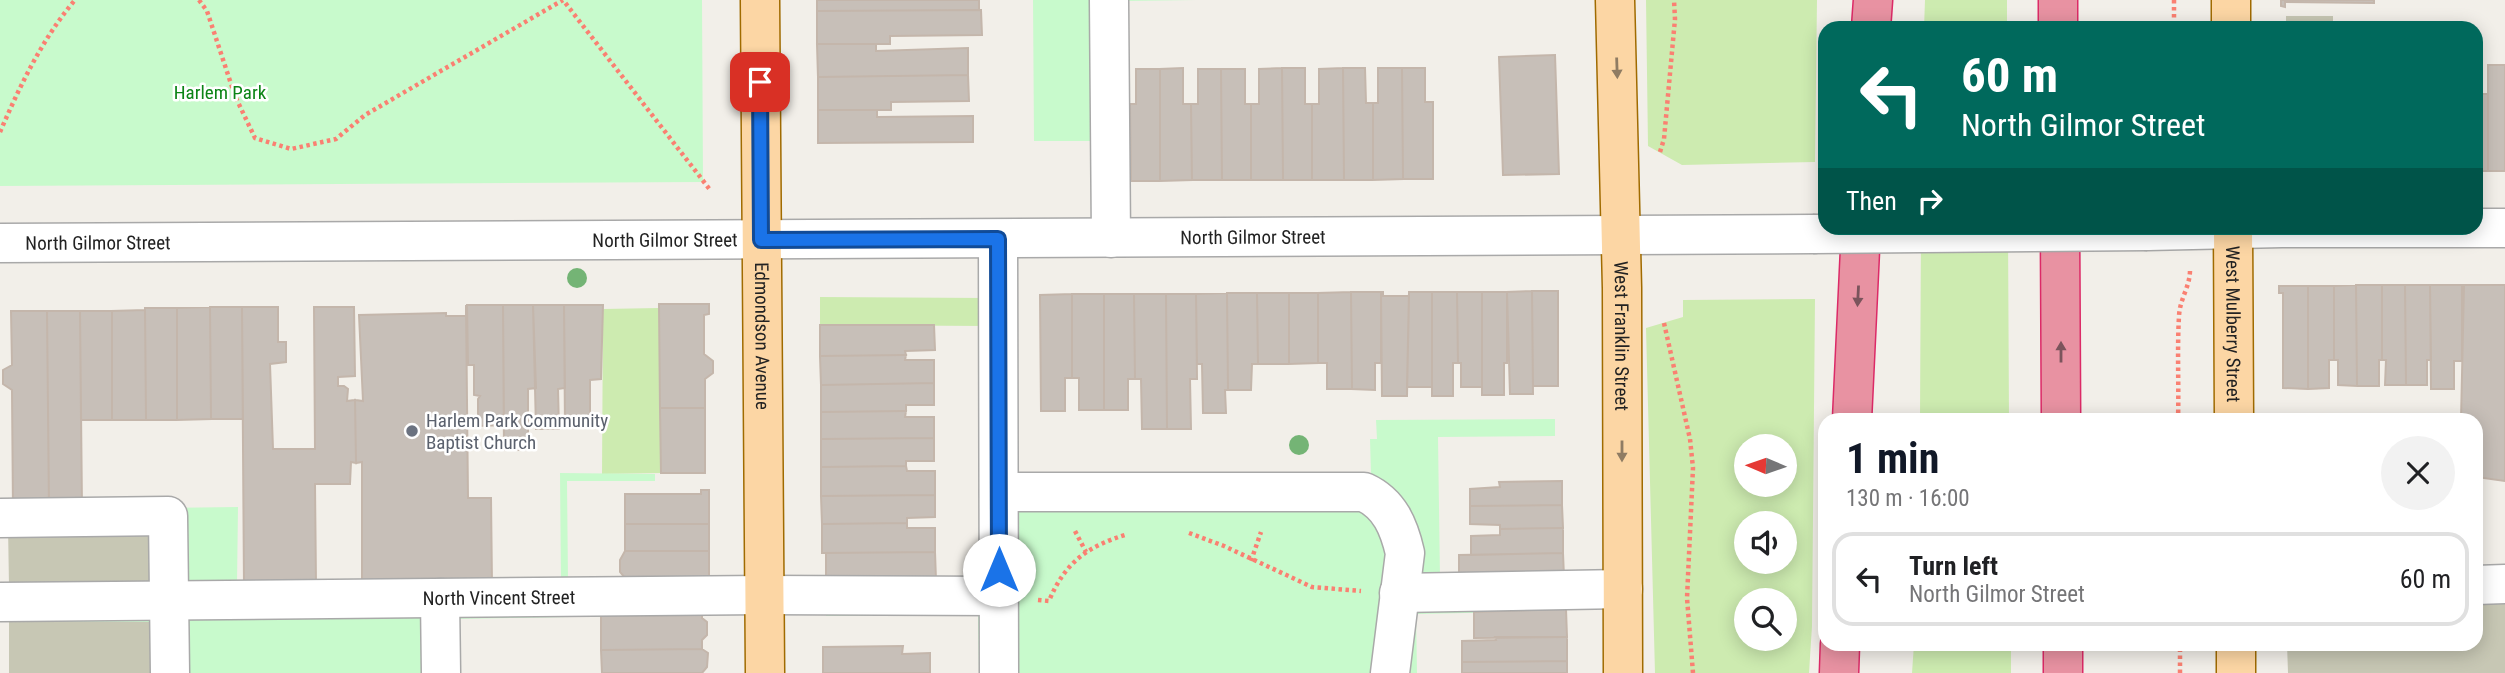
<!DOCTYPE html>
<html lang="en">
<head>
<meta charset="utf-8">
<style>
	:root { --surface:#fff; --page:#f2f2f2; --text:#202124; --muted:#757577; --line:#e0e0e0; --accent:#111827 }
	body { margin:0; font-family:"Roboto Condensed",sans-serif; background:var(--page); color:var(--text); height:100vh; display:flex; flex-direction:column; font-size:26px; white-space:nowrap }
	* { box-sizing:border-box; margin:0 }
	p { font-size:23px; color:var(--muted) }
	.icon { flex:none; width:38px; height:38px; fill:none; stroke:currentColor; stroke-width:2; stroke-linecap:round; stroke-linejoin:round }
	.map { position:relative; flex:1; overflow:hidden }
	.side { position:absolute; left:1818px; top:413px; width:665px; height:238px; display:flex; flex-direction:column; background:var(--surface); border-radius:21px; box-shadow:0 4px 18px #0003 }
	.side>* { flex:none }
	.hud { position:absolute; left:1818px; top:21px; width:665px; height:214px; border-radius:21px; box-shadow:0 4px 18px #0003; background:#00695c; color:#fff; overflow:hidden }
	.needle { width:46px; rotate:272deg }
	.fabs { position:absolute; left:1734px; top:434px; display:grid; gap:14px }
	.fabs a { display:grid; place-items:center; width:63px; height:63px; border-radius:50%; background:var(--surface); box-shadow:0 4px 18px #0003; font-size:35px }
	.pin { position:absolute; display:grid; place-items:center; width:60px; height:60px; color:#fff; margin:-30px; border-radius:14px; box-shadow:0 4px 10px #0006 }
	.me { position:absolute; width:77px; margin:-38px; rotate:0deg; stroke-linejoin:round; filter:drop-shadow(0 0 5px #0008) }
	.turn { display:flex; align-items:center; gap:24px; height:147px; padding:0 28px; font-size:32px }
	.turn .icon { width:91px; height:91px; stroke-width:2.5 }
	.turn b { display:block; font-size:49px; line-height:60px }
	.then { display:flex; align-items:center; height:66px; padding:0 28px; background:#0003; gap:14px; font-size:26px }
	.round { display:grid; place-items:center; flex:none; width:74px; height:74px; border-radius:37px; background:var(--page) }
	.headline { display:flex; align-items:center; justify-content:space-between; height:119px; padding:0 28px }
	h1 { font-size:42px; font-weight:700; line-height:52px; color:var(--accent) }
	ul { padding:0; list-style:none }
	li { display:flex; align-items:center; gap:21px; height:94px; margin:0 14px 10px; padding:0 14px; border:4px solid var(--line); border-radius:21px }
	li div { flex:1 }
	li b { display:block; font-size:26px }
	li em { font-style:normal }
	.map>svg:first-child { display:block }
</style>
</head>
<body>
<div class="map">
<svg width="2505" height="673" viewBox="0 0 2505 673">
	<rect width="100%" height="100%" fill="#f2efe9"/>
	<path fill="#c7c7b4" d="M 2286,16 L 2333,16 L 2333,28 L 2286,28 Z
		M 8,526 L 156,527 L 156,585 L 9,586 Z
		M 2476,598 L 2505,598 L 2505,673 L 2288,673 L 2287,644 L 2476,644 Z
		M 9,621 L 154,622 L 154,673 L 9,673 Z"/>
	<path fill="#cdebb0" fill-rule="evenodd" d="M 1646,0 L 1817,0 L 1815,162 L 1682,165 L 1648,146 Z
		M 1925,0 L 2007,0 L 2007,28 L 1924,28 Z
		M 1921,228 L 2008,228 L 2009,420 L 1920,420 Z
		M 820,297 L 986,298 L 986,326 L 820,325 Z
		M 1815,299 L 1812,626 L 1809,673 L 1655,673 L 1646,328 L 1683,317 L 1683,300 ZM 1785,446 L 1785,485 L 1746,485 L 1746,446 ZM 1785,523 L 1785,562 L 1746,562 L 1746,523 ZM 1785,600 L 1785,639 L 1746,639 L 1746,600 Z
		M 659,308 L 661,473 L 602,474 L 603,309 Z
		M 1914,644 L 2011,644 L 2011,673 L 1912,673 Z"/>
	<path fill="#c8facc" d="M 0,0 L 702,0 L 703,182 L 0,186 Z
		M 1033,0 L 1196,0 L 1123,1 L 1093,141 L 1034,141 Z
		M 1555,419 L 1555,436 L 1438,437 L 1440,579 L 1560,611 L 1416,614 L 1417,673 L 979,673 L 978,614 L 826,616 L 826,581 L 987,581 L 1006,477 L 1371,475 L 1370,439 L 1377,439 L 1376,420 Z
		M 560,473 L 655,474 L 655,481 L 567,481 L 568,580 L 701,582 L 693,615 L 450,619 L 450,673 L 154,673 L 154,622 L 9,621 L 156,585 L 156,528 L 82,509 L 238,507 L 237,584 L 561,581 Z"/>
	<path fill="#c7bfb8" stroke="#c4b6ab" stroke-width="2" d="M 817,0 L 979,0 L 979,10 L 817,11 Z
		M 2281,0 L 2374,0 L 2374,3 L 2285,2 L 2285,7 L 2281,6 Z
		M 981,10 L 982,35 L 890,36 L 890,44 L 817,44 L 817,11 Z
		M 817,44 L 876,44 L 876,51 L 968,48 L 968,75 L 818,77 Z
		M 1555,55 L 1559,174 L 1503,175 L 1499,57 Z
		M 2488,65 L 2505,65 L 2505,171 L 2488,171 Z
		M 1183,68 L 1183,104 L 1191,104 L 1192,180 L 1160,181 L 1160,69 Z
		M 1282,68 L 1283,180 L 1251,180 L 1251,104 L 1259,104 L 1259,69 Z
		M 1282,68 L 1305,68 L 1305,104 L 1312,104 L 1312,180 L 1283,180 Z
		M 1343,68 L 1365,68 L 1366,103 L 1373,103 L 1373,180 L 1344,180 Z
		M 1343,68 L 1344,180 L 1312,180 L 1312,104 L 1319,104 L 1319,69 Z
		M 1378,68 L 1402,68 L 1403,179 L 1373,180 L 1373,103 L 1378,103 Z
		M 1402,68 L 1425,68 L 1425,102 L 1433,102 L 1433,179 L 1403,179 Z
		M 1136,69 L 1160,69 L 1160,181 L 1131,181 L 1130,104 L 1136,104 Z
		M 1198,69 L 1221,69 L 1222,180 L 1192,180 L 1191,104 L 1198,104 Z
		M 1221,69 L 1245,69 L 1245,104 L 1251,104 L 1251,180 L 1222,180 Z
		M 968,75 L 969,101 L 891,102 L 891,110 L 818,110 L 818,77 Z
		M 2476,94 L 2488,94 L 2488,171 L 2476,171 Z
		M 818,110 L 877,110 L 877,117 L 973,116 L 973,142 L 818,143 Z
		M 2356,285 L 2382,285 L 2382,360 L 2379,360 L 2379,386 L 2357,386 Z
		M 2356,285 L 2357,386 L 2338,385 L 2338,360 L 2334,360 L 2334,286 Z
		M 2382,285 L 2405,285 L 2406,385 L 2385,385 L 2386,360 L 2382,360 Z
		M 2405,285 L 2430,285 L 2431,360 L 2427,360 L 2427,385 L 2406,385 Z
		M 2430,285 L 2462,285 L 2462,361 L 2454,361 L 2454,389 L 2431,389 Z
		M 2464,285 L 2505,285 L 2505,481 L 2476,477 L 2476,420 L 2461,420 Z
		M 2279,286 L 2308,286 L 2308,389 L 2283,388 L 2283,293 L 2279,293 Z
		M 2308,286 L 2334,286 L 2334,360 L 2329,360 L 2329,388 L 2308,389 Z
		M 1532,291 L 1533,394 L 1510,394 L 1507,292 Z
		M 1532,291 L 1558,291 L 1558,386 L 1533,386 Z
		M 1351,292 L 1381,292 L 1381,363 L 1375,363 L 1375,390 L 1352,389 Z
		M 1351,292 L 1352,389 L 1327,389 L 1327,363 L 1318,363 L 1318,293 Z
		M 1381,292 L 1383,292 L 1383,296 L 1409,296 L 1407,396 L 1382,396 Z
		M 1409,292 L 1432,292 L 1432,387 L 1407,387 Z
		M 1432,292 L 1457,292 L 1458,363 L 1453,363 L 1453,396 L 1432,396 Z
		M 1457,292 L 1482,292 L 1482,387 L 1461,387 L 1461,363 L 1458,363 Z
		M 1482,292 L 1507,292 L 1507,363 L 1504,363 L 1504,395 L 1482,395 Z
		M 1227,293 L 1257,293 L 1258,364 L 1252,364 L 1251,390 L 1228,390 Z
		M 1227,293 L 1228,390 L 1225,390 L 1226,413 L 1203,413 L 1202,364 L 1197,364 L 1196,294 Z
		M 1257,293 L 1289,293 L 1289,364 L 1258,364 Z
		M 1289,293 L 1318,293 L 1318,363 L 1289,364 Z
		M 1072,294 L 1104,294 L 1104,410 L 1079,410 L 1079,378 L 1072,378 Z
		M 1072,294 L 1072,378 L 1065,378 L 1065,411 L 1041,411 L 1040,295 Z
		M 1104,294 L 1134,294 L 1135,379 L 1128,379 L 1128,410 L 1104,410 Z
		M 1134,294 L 1166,294 L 1167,429 L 1142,429 L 1141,379 L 1135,379 Z
		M 1166,294 L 1196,294 L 1197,379 L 1190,379 L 1191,429 L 1167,429 Z
		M 659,304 L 709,304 L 709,314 L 704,315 L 704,354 L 713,361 L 713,373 L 705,379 L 705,408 L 660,408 Z
		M 466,305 L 468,498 L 491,498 L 492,585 L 362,585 L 362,462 L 356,463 L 355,400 L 363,401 L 359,315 L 446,313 L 446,316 L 466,316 Z
		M 467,305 L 503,305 L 504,425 L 478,426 L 478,399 L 480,396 L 474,395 L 474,365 L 468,365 Z
		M 503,305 L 533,305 L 536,388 L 528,389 L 528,450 L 504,450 Z
		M 533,305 L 564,305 L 565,388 L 558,389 L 559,429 L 536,429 Z
		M 564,305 L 603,305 L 601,379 L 590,380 L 590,427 L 565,428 Z
		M 210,307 L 211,419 L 177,420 L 177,308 Z
		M 210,307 L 242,307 L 243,419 L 211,419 Z
		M 242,307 L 278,307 L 278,342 L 286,342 L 286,362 L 270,364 L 273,449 L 315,449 L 314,307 L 354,307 L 355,376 L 338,377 L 338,386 L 344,386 L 348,389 L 347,401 L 355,400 L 356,463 L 351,462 L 350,484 L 315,484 L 316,585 L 244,585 Z
		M 145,308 L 177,308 L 177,420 L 146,420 Z
		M 145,310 L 146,420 L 112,420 L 112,311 Z
		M 11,311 L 47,311 L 49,509 L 13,510 L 12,390 L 3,384 L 3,370 L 12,365 Z
		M 47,311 L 80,311 L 82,509 L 49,509 Z
		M 80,311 L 112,311 L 112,420 L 81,420 Z
		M 820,325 L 934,325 L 935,350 L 905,351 L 906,355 L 820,356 Z
		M 906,355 L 905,360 L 934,360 L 934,383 L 821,385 L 820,356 Z
		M 934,383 L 934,405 L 906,405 L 906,411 L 821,412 L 821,385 Z
		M 660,408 L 705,408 L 705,473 L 661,473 Z
		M 906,411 L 905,417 L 934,417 L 934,438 L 821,439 L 821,412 Z
		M 934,438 L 934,461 L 906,461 L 906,466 L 821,467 L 821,439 Z
		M 906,466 L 907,471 L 935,471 L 935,495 L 821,496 L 821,467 Z
		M 1562,481 L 1562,505 L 1470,506 L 1470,489 L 1500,487 L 1499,482 Z
		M 701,490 L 709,490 L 709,524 L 625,524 L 625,494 L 701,494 Z
		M 935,495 L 935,517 L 907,518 L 907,523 L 822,524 L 821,496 Z
		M 1562,505 L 1563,528 L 1500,529 L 1500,525 L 1470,524 L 1470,506 Z
		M 907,523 L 907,528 L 935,528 L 935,552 L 822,553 L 822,524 Z
		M 625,524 L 709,524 L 709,551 L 625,551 Z
		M 1563,528 L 1563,553 L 1471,555 L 1471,536 L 1500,535 L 1500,529 Z
		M 625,551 L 709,551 L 709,584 L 625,578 L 620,572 L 620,560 Z
		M 935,552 L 936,580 L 826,581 L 826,553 Z
		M 1563,553 L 1564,577 L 1459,579 L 1459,555 Z
		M 1566,609 L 1567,637 L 1474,638 L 1474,612 Z
		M 693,613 L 702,613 L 702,618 L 707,622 L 707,635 L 702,640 L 702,649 L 601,650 L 601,616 L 693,615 Z
		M 1495,637 L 1567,637 L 1567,661 L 1462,662 L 1462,641 L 1496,640 Z
		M 903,646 L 902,654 L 930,653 L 930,673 L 823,673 L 823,647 Z
		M 702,649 L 708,653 L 707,667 L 702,673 L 602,673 L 601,650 Z
		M 1567,661 L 1567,673 L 1462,673 L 1462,662 Z"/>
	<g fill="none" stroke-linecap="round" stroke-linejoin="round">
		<defs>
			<g id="minor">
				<path d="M 1109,0 L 1111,238"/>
				<path d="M 2147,231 L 2282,228 L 2505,228"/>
				<path d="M 998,239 L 999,673"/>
				<path id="s1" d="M 0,243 L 1813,234"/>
				<path d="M 999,492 L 1364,492 C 1390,504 1399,527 1405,553 L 1390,673"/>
				<path d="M 0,518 L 168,516 L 170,673"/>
				<path d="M 2476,585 L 2505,584"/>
				<path d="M 1399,593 L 1623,589"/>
				<path d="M 440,598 L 441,673"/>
				<path id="s2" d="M 0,602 L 764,595 L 999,596"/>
			</g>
			<g id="major">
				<path id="s3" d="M 760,0 L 765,673"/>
				<path id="s4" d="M 1615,0 L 1622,288 L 1623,673"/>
				<path d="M 2231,0 L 2231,28"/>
				<path id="s5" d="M 2233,228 L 2234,420"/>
				<path d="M 2236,644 L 2236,673"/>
			</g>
			<path id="highway" d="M 2058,0 L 2058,28
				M 1871,28 L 1873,0
				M 2060,228 L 2061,420
				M 1852,420 L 1861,228
				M 2063,644 L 2063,673
				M 1839,673 L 1840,644"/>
		</defs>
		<use href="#minor" stroke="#a9a9a9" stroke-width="41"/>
		<use href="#major" stroke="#a06b00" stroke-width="41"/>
		<use href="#highway" stroke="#dc2a67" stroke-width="41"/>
		<path stroke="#fa8072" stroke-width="4.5" stroke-dasharray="3.5 3.5" stroke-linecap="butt" d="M 199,0 L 207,11 L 235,96 L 255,138 L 291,149 L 336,139 L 365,115 L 563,0 L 711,191
			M 2174,0 L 2174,28
			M 0,132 C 20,86 42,39 75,0
			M 1660,152 L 1664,139 L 1675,19 L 1674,0
			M 1664,323 L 1690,439 L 1693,468 L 1687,598 L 1693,673
			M 2178,420 C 2179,385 2177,351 2179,316 C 2180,298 2190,287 2190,270
			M 1075,531 L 1086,552
			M 1189,533 L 1224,546 L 1312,587 L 1361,591
			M 1251,561 L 1261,532
			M 1038,600 L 1049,601 C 1065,562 1088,546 1128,534
			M 2180,673 L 2180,644"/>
		<use href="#minor" stroke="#fff" stroke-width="38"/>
		<use href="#major" stroke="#fcd6a4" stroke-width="38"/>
		<use href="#highway" stroke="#e892a2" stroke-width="38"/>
		<defs>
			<path id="minor-bridge" d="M 1813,234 L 2147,231"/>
		</defs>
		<use href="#minor-bridge" stroke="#a9a9a9" stroke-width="41" stroke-linecap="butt"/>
		<use href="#minor-bridge" stroke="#fff" stroke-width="38"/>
	</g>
	<g fill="#74b475">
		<circle cx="577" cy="278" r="10"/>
		<circle cx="1299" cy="445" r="10"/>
	</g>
	<defs><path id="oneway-solid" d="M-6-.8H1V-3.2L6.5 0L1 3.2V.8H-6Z" transform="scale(1.75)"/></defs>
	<g fill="#8f7c63">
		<use href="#oneway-solid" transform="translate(1617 68) rotate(88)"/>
		<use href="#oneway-solid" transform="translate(1622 451) rotate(90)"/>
	</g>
	<g fill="#7b545c">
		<use href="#oneway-solid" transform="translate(1858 296) rotate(93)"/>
		<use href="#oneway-solid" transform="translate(2061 352) rotate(-90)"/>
	</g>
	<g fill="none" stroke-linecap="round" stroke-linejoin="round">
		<defs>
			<path id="route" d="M 760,82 L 761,240 L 998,239 L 999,570"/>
		</defs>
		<use href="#route" stroke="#114b97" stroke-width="18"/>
		<use href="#route" stroke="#1a73e8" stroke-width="12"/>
	</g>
	<circle fill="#6b7280" stroke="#fff" stroke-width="2.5" cx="412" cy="431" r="7"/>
	<g text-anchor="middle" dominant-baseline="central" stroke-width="5" stroke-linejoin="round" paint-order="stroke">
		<g font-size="19" fill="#0c8416" stroke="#fff">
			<text x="220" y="92">Harlem Park</text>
		</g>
		<g font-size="19" fill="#222" stroke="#fff">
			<text stroke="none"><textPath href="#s1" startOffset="1253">North Gilmor Street</textPath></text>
			<text stroke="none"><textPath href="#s1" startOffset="665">North Gilmor Street</textPath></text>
			<text stroke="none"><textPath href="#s1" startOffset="98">North Gilmor Street</textPath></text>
			<text stroke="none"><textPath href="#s5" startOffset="96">West Mulberry Street</textPath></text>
			<text stroke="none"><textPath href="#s4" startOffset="336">West Franklin Street</textPath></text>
			<text stroke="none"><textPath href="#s3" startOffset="336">Edmondson Avenue</textPath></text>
			<text stroke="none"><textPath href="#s2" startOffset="499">North Vincent Street</textPath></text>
		</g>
		<g font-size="19" fill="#5b616d" stroke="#fff" text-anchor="start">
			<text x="426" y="420">Harlem Park Community<tspan x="426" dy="22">Baptist Church</tspan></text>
		</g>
	</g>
</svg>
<div class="fabs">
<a><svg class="needle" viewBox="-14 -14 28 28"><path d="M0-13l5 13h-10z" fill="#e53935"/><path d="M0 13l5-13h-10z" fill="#757577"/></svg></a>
<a><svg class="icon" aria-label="sound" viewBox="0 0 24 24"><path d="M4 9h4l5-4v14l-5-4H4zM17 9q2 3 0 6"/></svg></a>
<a><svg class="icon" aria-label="search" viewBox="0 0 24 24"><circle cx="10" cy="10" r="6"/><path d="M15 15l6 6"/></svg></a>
</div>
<div class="pin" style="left:760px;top:82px;background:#d93025"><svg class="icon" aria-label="arrive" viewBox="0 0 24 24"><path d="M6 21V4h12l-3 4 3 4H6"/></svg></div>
<svg class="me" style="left:999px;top:570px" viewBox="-20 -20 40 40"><circle r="19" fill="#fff"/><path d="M0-13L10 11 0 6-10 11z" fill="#1a73e8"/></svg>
<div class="hud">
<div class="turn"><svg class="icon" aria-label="left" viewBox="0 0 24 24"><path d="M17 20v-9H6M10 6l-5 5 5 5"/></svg><div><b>60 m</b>North Gilmor Street</div></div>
<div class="then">Then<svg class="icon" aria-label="right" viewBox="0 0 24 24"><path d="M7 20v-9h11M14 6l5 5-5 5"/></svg></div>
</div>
<section class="side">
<div class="headline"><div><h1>1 min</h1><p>130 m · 16:00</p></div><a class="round"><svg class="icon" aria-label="close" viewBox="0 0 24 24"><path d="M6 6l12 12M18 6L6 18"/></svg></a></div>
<ul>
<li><svg class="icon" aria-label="left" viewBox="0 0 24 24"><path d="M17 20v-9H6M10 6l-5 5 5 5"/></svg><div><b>Turn left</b><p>North Gilmor Street</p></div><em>60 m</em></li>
</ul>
</section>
</div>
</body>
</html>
